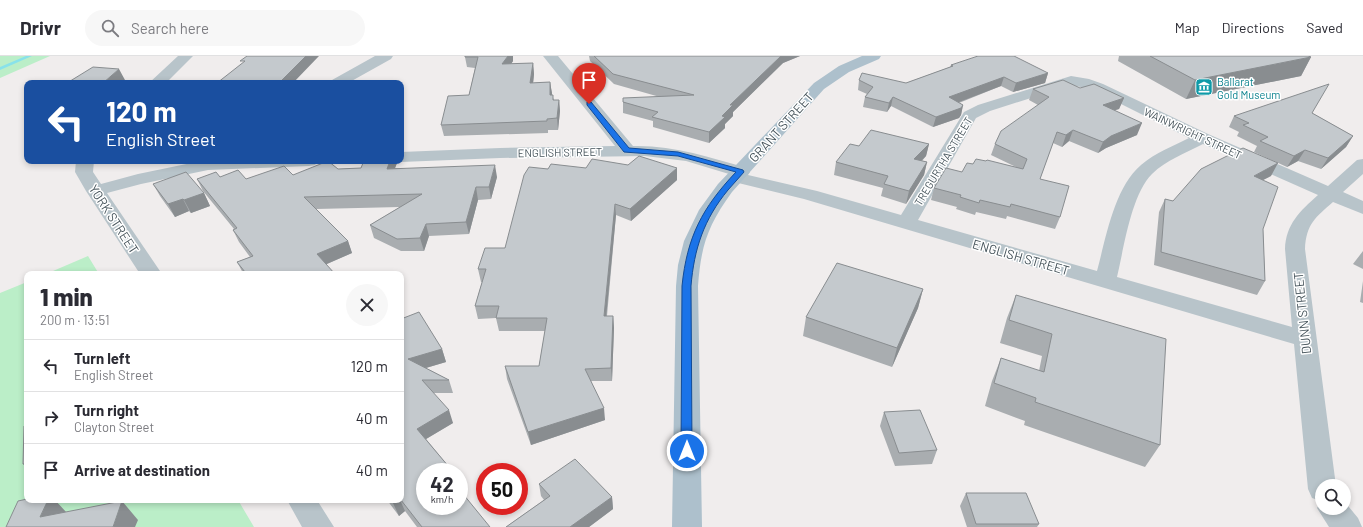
<!DOCTYPE html>
<html lang="en">
<head>
<meta charset="utf-8">
<style>
	:root { --surface:#fff; --page:#f7f7f7; --text:#2b2b33; --muted:#7c7c81; --line:#e1e1e2 }
	body { margin:0; font-family:Barlow,sans-serif; background:var(--page); color:var(--text); height:100vh; display:flex; flex-direction:column; font-size:15px; white-space:nowrap }
	* { box-sizing:border-box; margin:0 }
	p { font-size:13px; color:var(--muted) }
	.icon { flex:none; width:22px; height:22px; fill:none; stroke:currentColor; stroke-width:2; stroke-linecap:round; stroke-linejoin:round }
	.map { position:relative; flex:1; overflow:hidden }
	.drawer { position:absolute; left:24px; top:215px; width:380px; height:232px; display:flex; flex-direction:column; background:var(--surface); border-radius:8px; box-shadow:0 2px 6px #0003 }
	.drawer>* { flex:none }
	.hud { position:absolute; left:24px; top:24px; width:380px; height:84px; border-radius:8px; box-shadow:0 2px 6px #0003; background:#1a4fa0; color:#fff; overflow:hidden }
	.buttons { position:absolute; left:1315px; top:423px; display:grid; gap:8px }
	.buttons a { display:grid; place-items:center; width:36px; height:36px; border-radius:50%; background:var(--surface); box-shadow:0 2px 6px #0003; font-size:20px }
	.speed { position:absolute; left:416px; top:407px; display:flex; gap:8px; font-size:20px; font-weight:700; text-align:center }
	.speed>* { display:grid; place-content:center; width:52px; height:52px; border-radius:50%; background:var(--surface); box-shadow:0 2px 6px #0003; line-height:1 }
	.speed small { font-size:10px; font-weight:400 }
	.speed .limit { border:6px solid #d22; background:#fff; color:#111 }
	.pin { position:absolute; display:grid; place-items:center; width:34px; height:34px; color:#fff; margin:-41px -17px; border-radius:50% 50% 50% 0; rotate:-45deg; box-shadow:0 0 4px #0007 }
	.pin .icon { rotate:45deg }
	.me { position:absolute; width:44px; margin:-22px; rotate:0deg; stroke-linejoin:round; filter:drop-shadow(0 0 3px #0008) }
	.turn { display:flex; align-items:center; gap:14px; height:84px; padding:0 16px; font-size:18px }
	.turn .icon { width:52px; height:52px; stroke-width:2.5 }
	.turn b { display:block; font-size:28px; line-height:34px }
	.round { display:grid; place-items:center; flex:none; width:42px; height:42px; border-radius:21px; background:var(--page) }
	.summary { display:flex; align-items:center; justify-content:space-between; height:68px; padding:0 16px }
	h1 { font-size:24px; font-weight:800; line-height:30px }
	ul { padding:0; list-style:none }
	li { display:flex; align-items:center; gap:12px; height:52px; padding:0 16px; border-top:1px solid var(--line) }
	li div { flex:1 }
	li b { display:block; font-size:15px }
	li em { font-style:normal }
	header { display:flex; align-items:center; gap:24px; box-sizing:border-box; height:56px; padding:0 20px; background:var(--surface); border-bottom:1px solid var(--line) }
	header strong { font-size:19px }
	nav { display:flex; gap:22px; margin-inline-start:auto; font-size:14px }
	.search { width:280px; height:36px; background:var(--page); display:flex; align-items:center; gap:10px; box-sizing:border-box; padding:0 14px; border-radius:22px; color:var(--muted); font-size:15px }
	.map>svg:first-child { display:block }
</style>
</head>
<body>
<header>
<strong>Drivr</strong>
<div class="search"><svg class="icon" aria-label="search" viewBox="0 0 24 24"><circle cx="10" cy="10" r="6"/><path d="M15 15l6 6"/></svg>Search here</div>
<nav><a>Map</a><a>Directions</a><a>Saved</a></nav>
</header>
<div class="map">
<svg width="1363" height="471" viewBox="0 0 1363 471">
	<rect width="100%" height="100%" fill="#f0eded"/>
	<path fill="#bbeec8" d="M 0,0 L 50,0 L 0,22 Z
		M 88,200 L 99,218 L 46,218 Z
		M 27,226 L 27,444 L 238,444 L 254,471 L 0,471 L 0,237 Z"/>
	<g fill="none" stroke-linecap="round" stroke-linejoin="round">
		<path fill="#88e2ea" fill-rule="evenodd" d="M 26,0 L 32,0 L 0,14 L 0,11 Z"/>
		<path fill="#b8c4ca" fill-rule="evenodd" d="M 178,0 L 193,0 L 166,27 L 149,27 Z
			M 375,0 L 393,0 L 391,3 L 348,27 L 329,27 L 332,24 Z
			M 543,0 L 558,0 L 633,90 C 673,89 709,101 747,112 L 750,116 L 748,119 L 817,135 L 901,159 L 964,56 L 978,49 L 1071,20 L 1089,23 L 1103,28 L 1208,78 L 1328,130 L 1357,104 L 1363,103 L 1363,118 L 1343,136 L 1363,145 L 1363,158 L 1333,146 C 1316,161 1306,168 1305,193 L 1336,430 L 1322,430 L 1322,452 L 1344,452 L 1344,445 L 1358,462 L 1362,471 L 1329,471 L 1317,452 L 1321,445 L 1312,442 L 1308,433 L 1294,288 L 804,143 L 730,125 L 727,121 L 729,118 L 686,105 L 645,100 L 500,102 L 401,106 L 396,105 L 401,105 L 401,96 L 500,92 L 615,90 ZM 1072,29 L 1093,34 L 1189,82 C 1173,90 1155,97 1141,109 C 1114,132 1106,182 1097,215 L 918,164 L 976,62 L 990,55 ZM 1203,88 L 1318,139 C 1300,155 1286,168 1285,193 L 1292,271 L 1117,221 C 1124,192 1131,139 1152,118 C 1166,104 1186,97 1203,88 Z
			M 76,105 L 94,105 L 93,116 L 101,128 L 138,118 L 201,105 L 318,105 L 315,109 L 309,110 L 208,114 L 141,128 L 107,137 L 162,218 L 140,218 L 86,135 L 75,116 Z
			M 287,444 L 317,444 L 334,471 L 302,471 Z"/>
		<path fill="#adc0cc" fill-rule="evenodd" d="M 862,0 L 881,0 L 879,3 L 849,16 L 824,33 L 732,136 C 708,169 701,189 698,230 L 702,471 L 672,471 L 676,230 L 678,209 L 684,185 L 699,154 L 718,128 L 814,27 L 839,10 Z"/>
	</g>
	<path fill="#a9adb0" d="M 465,0 L 513,0 L 513,5 L 511,8 L 533,7 L 534,18 L 533,27 L 550,26 L 552,39 L 554,44 L 559,44 L 560,55 L 558,74 L 548,74 L 548,77 L 444,80 L 441,69 L 469,39 L 475,12 L 467,11 L 465,1 Z
		M 589,0 L 800,0 L 783,7 L 733,56 L 733,60 L 725,68 L 725,72 L 709,87 L 653,71 L 653,65 L 623,57 L 623,46 L 660,41 L 614,28 L 590,5 Z
		M 1119,0 L 1308,0 L 1311,1 L 1301,20 L 1186,43 L 1118,5 Z
		M 951,9 L 1048,17 L 1045,27 L 1013,36 L 1001,30 L 959,47 L 963,49 L 961,59 L 959,62 L 933,71 L 891,50 L 887,56 L 863,51 L 865,41 L 867,38 L 858,34 L 859,24 L 906,27 L 950,11 Z
		M 1080,32 L 1124,42 L 1119,53 L 1115,54 L 1137,79 L 1106,92 L 1098,97 L 1069,85 L 1062,91 L 1053,87 L 1040,123 L 1060,161 L 1055,173 L 1007,160 L 1006,163 L 976,156 L 975,159 L 956,153 L 957,151 L 931,144 L 934,132 L 962,116 L 973,108 L 986,105 L 1016,111 L 991,99 L 995,88 L 1038,49 L 1029,44 L 1033,33 Z
		M 1312,57 L 1353,80 L 1346,91 L 1321,113 L 1298,105 L 1287,111 L 1254,96 L 1257,90 L 1237,80 L 1239,76 L 1229,71 L 1234,60 Z
		M 929,88 L 926,100 L 922,105 L 927,106 L 924,119 L 906,148 L 881,140 L 883,132 L 834,119 L 836,106 L 859,90 Z
		M 368,105 L 397,105 L 397,107 L 395,112 L 497,121 L 491,143 L 478,144 L 469,178 L 429,180 L 424,195 L 401,195 L 374,182 L 370,169 L 400,151 L 316,153 L 348,185 L 352,197 L 327,208 L 243,217 L 237,206 L 250,201 L 239,186 L 233,174 L 234,173 L 203,135 L 197,123 L 220,121 L 246,123 L 293,119 L 338,113 L 361,112 L 367,107 Z
		M 628,109 L 677,112 L 677,124 L 631,165 L 616,159 L 607,260 L 613,260 L 614,272 L 612,325 L 591,325 L 605,364 L 531,389 L 507,323 L 505,310 L 539,310 L 545,275 L 499,275 L 496,262 L 478,263 L 475,250 L 482,226 L 481,226 L 478,213 L 505,192 L 548,113 L 586,112 Z
		M 1271,120 L 1263,124 L 1263,173 L 1265,225 L 1257,239 L 1154,209 L 1159,156 L 1165,143 L 1173,145 Z
		M 153,128 L 204,137 L 210,150 L 191,157 L 189,155 L 175,161 L 160,140 Z
		M 1363,195 L 1363,213 L 1353,208 Z
		M 1363,225 L 1363,247 L 1360,246 Z
		M 923,233 L 918,252 L 892,311 L 803,280 L 806,261 Z
		M 1016,239 L 1160,389 L 1145,411 L 1024,369 L 1025,365 L 985,350 L 992,325 L 1001,302 L 1039,315 L 1042,300 L 1000,287 L 1007,262 Z
		M 401,263 L 442,293 L 446,306 L 426,312 L 449,324 L 453,337 L 433,337 L 453,367 L 426,383 L 449,411 L 451,416 L 425,416 L 490,471 L 417,471 L 405,455 L 399,460 L 387,444 L 401,444 Z
		M 884,356 L 937,394 L 932,408 L 895,410 L 880,370 Z
		M 539,428 L 612,441 L 613,453 L 589,471 L 506,471 L 544,444 L 541,440 Z
		M 966,437 L 1039,468 L 1037,471 L 967,471 L 960,450 Z"/>
	<path fill="#898d90" d="M 306,0 L 319,0 L 293,27 L 279,27 Z
		M 508,0 L 513,0 L 513,5 L 504,19 L 502,8 Z
		M 781,0 L 800,0 L 783,7 L 733,56 L 733,60 L 725,68 L 725,72 L 709,87 L 709,76 L 722,60 L 730,49 Z
		M 1311,1 L 1301,20 L 1186,43 L 1195,24 Z
		M 533,7 L 534,18 L 532,38 L 530,27 Z
		M 119,13 L 125,24 L 121,27 L 103,27 Z
		M 1048,17 L 1045,27 L 1013,36 L 1016,27 Z
		M 1004,21 L 1001,30 L 946,51 L 949,41 Z
		M 550,26 L 552,37 L 551,51 L 550,39 Z
		M 893,41 L 891,50 L 887,56 L 889,47 Z
		M 1124,42 L 1119,53 L 1099,59 L 1103,49 Z
		M 559,44 L 560,55 L 558,74 L 557,62 Z
		M 963,49 L 961,59 L 959,62 L 933,71 L 936,61 Z
		M 1142,67 L 1137,79 L 1106,92 L 1098,97 L 1103,86 L 1111,80 Z
		M 1073,74 L 1069,85 L 1062,91 L 1066,79 Z
		M 401,79 L 404,89 L 401,93 Z
		M 1353,80 L 1346,91 L 1321,113 L 1328,102 Z
		M 929,88 L 926,100 L 911,115 L 914,103 Z
		M 1305,94 L 1298,105 L 1287,111 L 1294,100 Z
		M 390,105 L 397,105 L 397,107 L 390,125 L 387,113 Z
		M 927,106 L 924,119 L 906,148 L 909,135 Z
		M 1278,107 L 1271,120 L 1247,132 L 1254,120 Z
		M 495,109 L 497,121 L 491,143 L 489,131 Z
		M 677,112 L 677,124 L 631,165 L 630,153 Z
		M 476,131 L 478,144 L 469,178 L 466,166 Z
		M 204,137 L 210,150 L 191,157 L 184,144 Z
		M 183,143 L 189,155 L 175,161 L 168,148 Z
		M 615,148 L 616,159 L 605,272 L 604,260 Z
		M 426,168 L 429,180 L 424,195 L 420,182 Z
		M 348,185 L 352,197 L 322,210 L 317,198 Z
		M 923,233 L 918,252 L 892,311 L 897,292 Z
		M 613,260 L 614,272 L 612,325 L 611,312 Z
		M 442,293 L 446,306 L 412,316 L 408,303 Z
		M 604,352 L 605,364 L 531,389 L 528,376 Z
		M 449,354 L 453,367 L 421,386 L 417,373 Z
		M 27,407 L 27,412 L 23,408 Z
		M 449,411 L 451,416 L 444,416 L 443,415 Z
		M 612,441 L 613,453 L 589,471 L 570,471 Z
		M 48,444 L 55,444 L 67,457 L 40,461 Z
		M 398,444 L 400,444 L 405,455 L 399,460 L 393,447 Z
		M 122,445 L 138,464 L 135,471 L 113,471 Z"/>
	<path fill="#c4c9cd" stroke="#898d90" d="M 247,0 L 306,0 L 279,27 L 217,27 L 245,5 L 240,5 Z
		M 465,0 L 508,0 L 502,8 L 533,7 L 530,27 L 550,26 L 550,39 L 553,39 L 553,44 L 559,44 L 557,62 L 547,63 L 547,65 L 441,69 L 448,40 L 469,39 L 478,1 L 465,1 Z
		M 594,0 L 781,0 L 730,49 L 733,49 L 722,60 L 725,61 L 709,76 L 652,61 L 658,56 L 623,46 L 623,42 L 694,39 L 613,18 Z
		M 978,0 L 1014,0 L 1048,17 L 1016,27 L 1004,21 L 949,41 L 963,49 L 961,52 L 936,61 L 893,41 L 889,47 L 865,41 L 873,31 L 859,24 L 862,17 L 906,27 L 953,10 L 951,9 Z
		M 1150,0 L 1308,0 L 1311,1 L 1195,24 Z
		M 93,11 L 119,13 L 103,27 L 67,27 Z
		M 1063,24 L 1080,32 L 1094,28 L 1124,42 L 1103,49 L 1142,67 L 1111,80 L 1103,86 L 1073,74 L 1066,79 L 1057,76 L 1040,123 L 1069,130 L 1060,161 L 1011,148 L 1010,151 L 980,144 L 979,147 L 960,141 L 961,139 L 934,132 L 946,112 L 962,116 L 967,107 L 973,108 L 976,103 L 986,105 L 987,104 L 1023,113 L 1027,103 L 995,88 L 1001,75 L 1049,41 L 1033,33 Z
		M 1329,28 L 1312,57 L 1353,80 L 1328,102 L 1305,94 L 1294,100 L 1260,85 L 1268,81 L 1243,69 L 1249,67 L 1234,60 Z
		M 871,74 L 929,88 L 914,103 L 927,106 L 909,135 L 884,128 L 888,120 L 836,106 L 850,88 L 859,90 Z
		M 1243,92 L 1278,107 L 1254,120 L 1278,131 L 1263,173 L 1265,225 L 1161,196 L 1165,143 L 1173,145 L 1201,113 Z
		M 639,100 L 677,112 L 630,153 L 615,148 L 604,260 L 613,260 L 611,312 L 585,313 L 604,352 L 528,376 L 505,310 L 539,310 L 547,262 L 496,262 L 499,250 L 475,250 L 486,213 L 478,213 L 485,192 L 505,192 L 524,119 L 529,111 L 548,113 L 551,108 L 586,112 L 592,103 L 628,109 Z
		M 328,105 L 338,113 L 361,112 L 363,107 L 367,107 L 368,105 L 390,105 L 387,113 L 495,109 L 489,131 L 476,131 L 466,166 L 426,168 L 420,182 L 397,183 L 370,169 L 422,138 L 304,141 L 348,185 L 317,198 L 335,218 L 240,218 L 245,216 L 237,206 L 253,200 L 233,174 L 237,172 L 197,123 L 216,116 L 220,121 L 238,114 L 246,123 L 284,110 L 293,119 Z
		M 186,116 L 204,137 L 184,144 L 183,143 L 168,148 L 153,128 Z
		M 837,207 L 923,233 L 897,292 L 806,261 Z
		M 1016,239 L 1166,283 L 1160,389 L 1035,346 L 1036,342 L 994,327 L 1001,302 L 1044,316 L 1052,278 L 1009,264 Z
		M 419,256 L 442,293 L 408,303 L 449,324 L 422,324 L 449,354 L 417,373 L 449,411 L 443,415 L 445,416 L 425,416 L 425,450 L 459,450 L 459,433 L 490,471 L 422,471 L 401,444 L 401,263 Z
		M 920,354 L 937,394 L 899,397 L 884,356 Z
		M 27,369 L 27,407 L 23,408 L 24,370 Z
		M 575,403 L 612,441 L 570,471 L 506,471 L 550,440 L 539,428 Z
		M 966,437 L 1026,437 L 1039,468 L 976,468 Z
		M 27,443 L 27,444 L 48,444 L 40,461 L 122,445 L 113,471 L 6,471 L 18,445 Z
		M 391,444 L 398,444 L 393,447 Z"/>
	<path fill="#1a73e8" stroke="#114b97" d="M 587,46 L 591,46 L 629,92 L 678,96 L 743,114 L 744,116 C 739,122 733,128 728,134 C 704,163 694,193 691,230 L 692,395 L 691,398 L 687,400 L 683,398 L 681,395 L 682,230 C 687,181 702,152 736,116 L 678,100 L 624,96 L 587,49 Z"/>
	<defs>
		<symbol id="museum-square" viewBox="-11 -11 22 22"><rect x="-9" y="-9" width="18" height="18" rx="4" fill="#0f9aa8" stroke="#fff"/><path d="M0-6L6-3V-2H-6V-3ZM-5-1h2V3h-2ZM-1-1h2V3h-2ZM3-1h2V3H3ZM-6 4H6V6H-6Z" fill="#fff"/></symbol>
	</defs>
	<g fill-rule="evenodd">
		<use href="#museum-square" x="1194" y="21" width="20" height="20"/>
	</g>
	<g text-anchor="middle" dominant-baseline="central" stroke-width="3" stroke-linejoin="round" paint-order="stroke">
		<g font-size="11" fill="#0d838f" stroke="#fff" text-anchor="start">
			<text x="1217" y="25">Ballarat<tspan x="1217" dy="13">Gold Museum</tspan></text>
		</g>
		<g font-size="11" fill="#45535a" stroke="#fff">
			<text transform="translate(1193 77) rotate(25)">WAINWRIGHT STREET</text>
			<text transform="translate(560 96) rotate(-1)">ENGLISH STREET</text>
			<text transform="translate(943 105) rotate(-59)">TREGURTHA STREET</text>
		</g>
		<g font-size="13" fill="#45535a" stroke="#fff">
			<text transform="translate(781 71) rotate(-48)">GRANT STREET</text>
			<text transform="translate(114 163) rotate(57)">YORK STREET</text>
			<text transform="translate(1021 201) rotate(16)">ENGLISH STREET</text>
			<text transform="translate(1302 257) rotate(-96)">DUNN STREET</text>
		</g>
	</g>
</svg>
<div class="buttons">
<a><svg class="icon" aria-label="search" viewBox="0 0 24 24"><circle cx="10" cy="10" r="6"/><path d="M15 15l6 6"/></svg></a>
</div>
<div class="speed"><div>42<small>km/h</small></div><div class="limit">50</div></div>
<div class="pin" style="left:589px;top:48px;background:#d93025"><svg class="icon" aria-label="arrive" viewBox="0 0 24 24"><path d="M6 21V4h12l-3 4 3 4H6"/></svg></div>
<svg class="me" style="left:687px;top:395px" viewBox="-20 -20 40 40"><circle r="17" fill="#1a73e8" stroke="#fff" stroke-width="3"/><path d="M0-11L8 9 0 5-8 9z" fill="#fff"/></svg>
<div class="hud">
<div class="turn"><svg class="icon" aria-label="left" viewBox="0 0 24 24"><path d="M17 20v-9H6M10 6l-5 5 5 5"/></svg><div><b>120 m</b>English Street</div></div>
</div>
<section class="drawer">
<div class="summary"><div><h1>1 min</h1><p>200 m · 13:51</p></div><a class="round"><svg class="icon" aria-label="close" viewBox="0 0 24 24"><path d="M6 6l12 12M18 6L6 18"/></svg></a></div>
<ul>
<li><svg class="icon" aria-label="left" viewBox="0 0 24 24"><path d="M17 20v-9H6M10 6l-5 5 5 5"/></svg><div><b>Turn left</b><p>English Street</p></div><em>120 m</em></li>
<li><svg class="icon" aria-label="right" viewBox="0 0 24 24"><path d="M7 20v-9h11M14 6l5 5-5 5"/></svg><div><b>Turn right</b><p>Clayton Street</p></div><em>40 m</em></li>
<li><svg class="icon" aria-label="arrive" viewBox="0 0 24 24"><path d="M6 21V4h12l-3 4 3 4H6"/></svg><div><b>Arrive at destination</b></div><em>40 m</em></li>
</ul>
</section>
</div>
</body>
</html>
